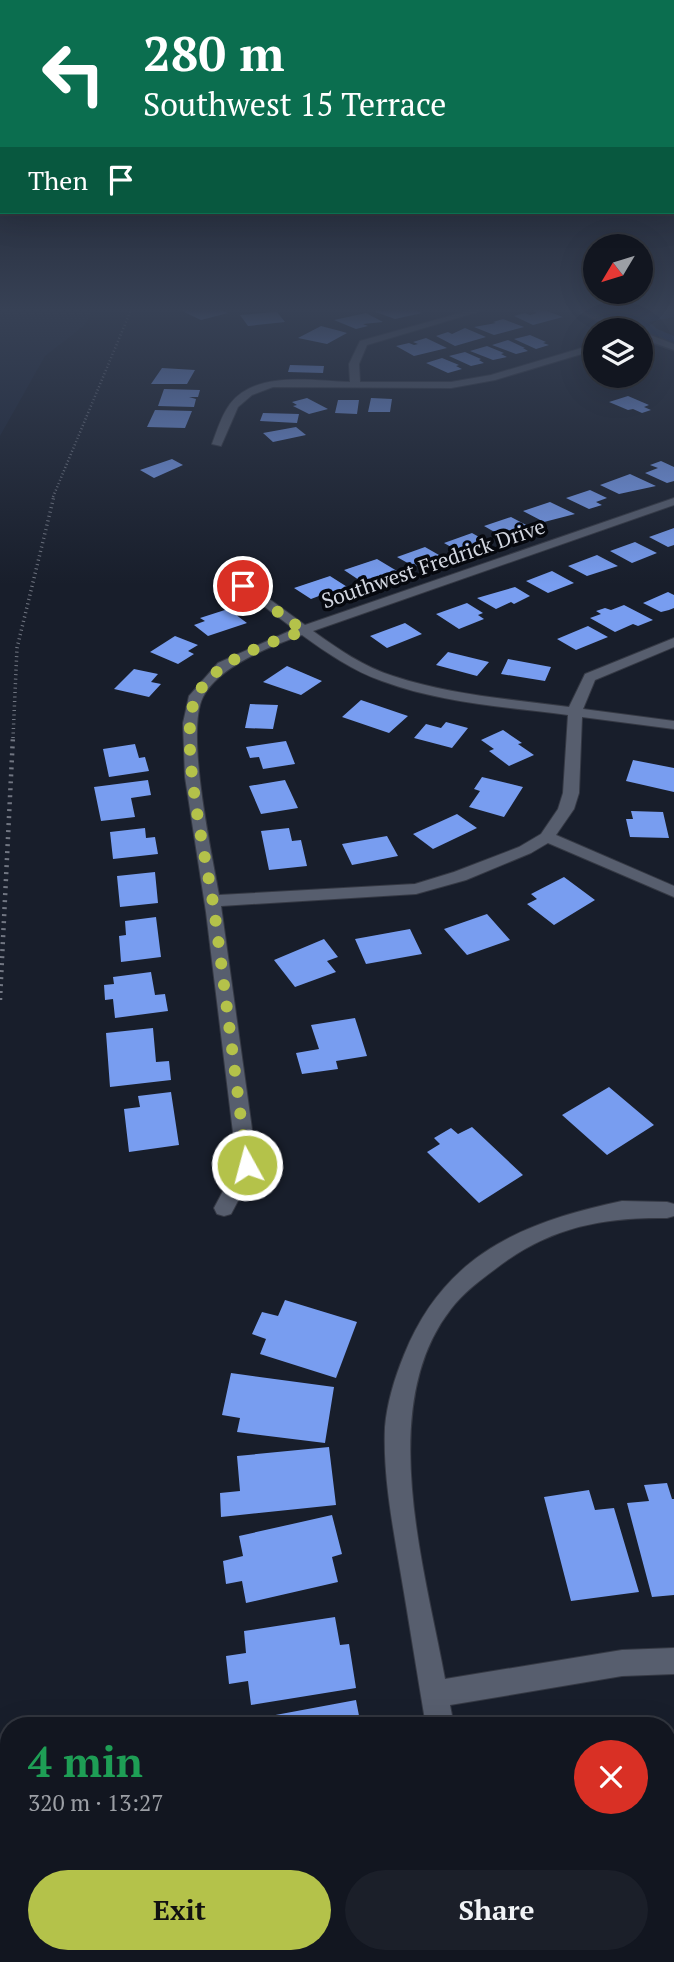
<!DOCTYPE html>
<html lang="en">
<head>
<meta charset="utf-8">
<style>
	:root { --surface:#121620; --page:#1b1f29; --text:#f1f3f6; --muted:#9c9fa5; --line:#31353e; --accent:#b4c24a }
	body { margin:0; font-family:"PT Serif",serif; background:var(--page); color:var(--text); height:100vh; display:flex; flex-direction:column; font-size:26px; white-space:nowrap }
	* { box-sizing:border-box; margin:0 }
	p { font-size:23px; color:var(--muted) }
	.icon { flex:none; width:38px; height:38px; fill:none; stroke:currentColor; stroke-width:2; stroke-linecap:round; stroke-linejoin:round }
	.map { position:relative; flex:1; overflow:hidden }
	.panel { position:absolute; left:0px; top:1717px; width:676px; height:247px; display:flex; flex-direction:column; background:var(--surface); border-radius:28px 28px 0 0; box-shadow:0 7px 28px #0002,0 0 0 2px var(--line) }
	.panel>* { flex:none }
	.top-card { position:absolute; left:0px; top:0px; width:676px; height:214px; box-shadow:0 7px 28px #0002,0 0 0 2px var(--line); background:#0b6e4f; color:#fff; overflow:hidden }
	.needle { width:46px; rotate:232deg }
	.controls { position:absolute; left:583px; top:234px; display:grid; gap:14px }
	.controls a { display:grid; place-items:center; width:70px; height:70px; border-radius:50%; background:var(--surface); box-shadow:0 7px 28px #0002,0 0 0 2px var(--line); font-size:35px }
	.pin { position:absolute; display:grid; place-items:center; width:60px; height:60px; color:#fff; margin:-30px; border:4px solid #fff; border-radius:50%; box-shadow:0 2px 7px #0007 }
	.me { position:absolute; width:77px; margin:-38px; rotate:353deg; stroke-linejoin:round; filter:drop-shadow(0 0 5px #0008) }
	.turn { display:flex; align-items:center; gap:24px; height:147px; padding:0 28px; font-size:32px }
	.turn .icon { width:91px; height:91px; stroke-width:2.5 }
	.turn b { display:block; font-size:49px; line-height:60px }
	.then { display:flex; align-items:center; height:66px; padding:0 28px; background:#0003; gap:14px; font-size:26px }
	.round { display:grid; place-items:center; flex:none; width:74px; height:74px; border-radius:37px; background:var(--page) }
	.head { display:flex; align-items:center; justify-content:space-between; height:119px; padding:0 28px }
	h1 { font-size:42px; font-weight:700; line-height:52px; color:#1e9e55 }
	.primary-button { display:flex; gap:14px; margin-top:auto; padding:14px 28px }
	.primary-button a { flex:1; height:80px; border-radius:42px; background:var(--accent); color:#111; font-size:28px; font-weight:700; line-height:80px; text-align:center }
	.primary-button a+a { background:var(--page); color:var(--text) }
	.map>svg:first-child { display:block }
</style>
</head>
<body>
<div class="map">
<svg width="674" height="1962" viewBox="0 0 674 1962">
	<rect width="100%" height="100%" fill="#181e2b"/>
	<path fill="#1c2538" d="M 0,310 L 92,310 L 85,325 L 45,356 L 0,436 Z"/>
	<path fill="#1e3262" d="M 586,310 L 674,310 L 674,317 L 649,322 L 657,329 L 674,336 L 674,345 Z"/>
	<path fill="#789df0" d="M 180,310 L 221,310 L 228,313 L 201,320 Z
		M 415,310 L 422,313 L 395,319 L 373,311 Z
		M 537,310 L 547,311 L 563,317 L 533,325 L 514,316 L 525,313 L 530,315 L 537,313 L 533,311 Z
		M 277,312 L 285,322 L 248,326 L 240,315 Z
		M 366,313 L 383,322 L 363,324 L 368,326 L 356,329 L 334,320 Z
		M 503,319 L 524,327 L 494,335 L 474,327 L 496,323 L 493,322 Z
		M 321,326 L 340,331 L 347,333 L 327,344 L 298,338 Z
		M 465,328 L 486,337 L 455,346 L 436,336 L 448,332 L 452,334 Z
		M 530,335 L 546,342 L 543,343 L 549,345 L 536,349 L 514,339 Z
		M 426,338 L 447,348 L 414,356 L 396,346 L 409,343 L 414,345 L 418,344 L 413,342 Z
		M 508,340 L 525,348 L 523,348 L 528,351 L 516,354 L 492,345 Z
		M 487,346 L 504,353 L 501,354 L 507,357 L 493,360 L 470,351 Z
		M 465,352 L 481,359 L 479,360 L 484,363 L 471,366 L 449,356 Z
		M 442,358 L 459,365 L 456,366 L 462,369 L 448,373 L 426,363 Z
		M 290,365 L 324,366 L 323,373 L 288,372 Z
		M 162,368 L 195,370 L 187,384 L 151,384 Z
		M 164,389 L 200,390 L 198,397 L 189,397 L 196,399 L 194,407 L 158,406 Z
		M 628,396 L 649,405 L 644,407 L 651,410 L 642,413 L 633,409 L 628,410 L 609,402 Z
		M 307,398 L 328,409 L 309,414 L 293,406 L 297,405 L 292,402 Z
		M 371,398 L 392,399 L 390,412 L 368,412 Z
		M 338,400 L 359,400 L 357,414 L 335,413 Z
		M 155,410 L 192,411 L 185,428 L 147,427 Z
		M 263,413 L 299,414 L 297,423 L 260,421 Z
		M 296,427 L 306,435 L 273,442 L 263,433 Z
		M 172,459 L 183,465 L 154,478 L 140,470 Z
		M 661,461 L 674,467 L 674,481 L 667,483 L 645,473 L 658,468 L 650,465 Z
		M 630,474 L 656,486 L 619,494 L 600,485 Z
		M 590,490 L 607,498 L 596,502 L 602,505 L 589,509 L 566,498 Z
		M 550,502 L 575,514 L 544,522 L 523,511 Z
		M 511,517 L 530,527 L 505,538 L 484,526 Z
		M 674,528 L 674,545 L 668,547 L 649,537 Z
		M 472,533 L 488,542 L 460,552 L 444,543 Z
		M 635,542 L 657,553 L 632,563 L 610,551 Z
		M 425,547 L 446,559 L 413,566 L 397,557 Z
		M 597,555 L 618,566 L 587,576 L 568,566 Z
		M 377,559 L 402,574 L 384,581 L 378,577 L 362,582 L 344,570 Z
		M 552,571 L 574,583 L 548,593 L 526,581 Z
		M 330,576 L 352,590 L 338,595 L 332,591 L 311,599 L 294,588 Z
		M 515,587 L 530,596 L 514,604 L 511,602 L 496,609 L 477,598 Z
		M 668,592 L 674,595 L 674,608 L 669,610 L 661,612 L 643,603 Z
		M 467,603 L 483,613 L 478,615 L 484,619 L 459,629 L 436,614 Z
		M 624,605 L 653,620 L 638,626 L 633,624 L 615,632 L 590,618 L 601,614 L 596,611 L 605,608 L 611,610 Z
		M 228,609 L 247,623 L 208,636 L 194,625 L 205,621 L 200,618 Z
		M 405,623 L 422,634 L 387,648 L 370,636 Z
		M 588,626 L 608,637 L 576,650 L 557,639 Z
		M 175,636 L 198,645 L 188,651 L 194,654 L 178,664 L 150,652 Z
		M 448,652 L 489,662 L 477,676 L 436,665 Z
		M 508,659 L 551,667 L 545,681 L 501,674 Z
		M 287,666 L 322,681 L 301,695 L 263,682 Z
		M 134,669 L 158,674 L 151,682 L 161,684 L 149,697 L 114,689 Z
		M 361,700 L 408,716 L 389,733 L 342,717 Z
		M 250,704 L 278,705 L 273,729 L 245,728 Z
		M 446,722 L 468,728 L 452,748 L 414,738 L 426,724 L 441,728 Z
		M 503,730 L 522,743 L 518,744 L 534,755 L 509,766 L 489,751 L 494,749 L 481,740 Z
		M 286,741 L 295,764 L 263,769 L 259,757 L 250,758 L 246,747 Z
		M 135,744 L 139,758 L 145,757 L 149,771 L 109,777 L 103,749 Z
		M 633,760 L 674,768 L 674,792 L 626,781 Z
		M 482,777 L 523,787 L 504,817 L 469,807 L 480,791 L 474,789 Z
		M 148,780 L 151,795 L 131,798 L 135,817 L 101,821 L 94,787 Z
		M 285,780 L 298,808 L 261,814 L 249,786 Z
		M 631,811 L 663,812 L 669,838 L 630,837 L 626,819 L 633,819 Z
		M 457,814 L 477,828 L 433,849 L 413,834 Z
		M 145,828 L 146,838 L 155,837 L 158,854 L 113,859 L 110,832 Z
		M 289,828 L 292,841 L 301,840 L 307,866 L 269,870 L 261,831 Z
		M 387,836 L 398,856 L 352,865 L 342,844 Z
		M 155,872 L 158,903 L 120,907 L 117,876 Z
		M 564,877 L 595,900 L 554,925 L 527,904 L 537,899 L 531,894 Z
		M 487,914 L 510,940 L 467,955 L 444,929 Z
		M 156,917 L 161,957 L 121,962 L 119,936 L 126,935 L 125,921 Z
		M 410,929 L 422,954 L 366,964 L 355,939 Z
		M 324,939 L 338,957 L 327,961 L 336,972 L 295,987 L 274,960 Z
		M 151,972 L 155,995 L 165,994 L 168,1011 L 115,1018 L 113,999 L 105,1000 L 104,985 L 114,984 L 113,977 Z
		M 355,1018 L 367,1056 L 336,1061 L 338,1069 L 302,1074 L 296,1053 L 319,1049 L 311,1025 Z
		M 153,1028 L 156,1062 L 169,1061 L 171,1080 L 110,1087 L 106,1033 Z
		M 609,1087 L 654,1125 L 607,1155 L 562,1115 Z
		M 171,1092 L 179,1145 L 129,1152 L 124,1109 L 140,1107 L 138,1096 Z
		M 472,1127 L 523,1175 L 479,1203 L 427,1152 L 440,1144 L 434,1138 L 451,1128 L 458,1134 Z
		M 285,1300 L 357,1322 L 336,1378 L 260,1354 L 266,1339 L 252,1334 L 262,1312 L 278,1316 Z
		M 231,1373 L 334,1387 L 325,1443 L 237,1432 L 240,1418 L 222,1415 Z
		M 329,1447 L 336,1505 L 221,1517 L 220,1493 L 240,1491 L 237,1456 Z
		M 667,1483 L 672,1499 L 674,1499 L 674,1595 L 652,1597 L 627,1503 L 649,1501 L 644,1485 Z
		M 589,1490 L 595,1510 L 614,1508 L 639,1592 L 571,1601 L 544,1497 Z
		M 332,1515 L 342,1554 L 332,1557 L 338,1582 L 246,1603 L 242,1581 L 226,1584 L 223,1561 L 243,1556 L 239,1536 Z
		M 335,1617 L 340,1645 L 349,1644 L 356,1688 L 251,1705 L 248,1681 L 229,1684 L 226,1656 L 246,1653 L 244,1631 Z
		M 356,1700 L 361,1726 L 233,1726 L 232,1723 Z
		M 674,1757 L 674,1882 L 673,1883 L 667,1862 L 667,1759 Z
		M 273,1955 L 393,1955 L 394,1962 L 274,1962 Z
		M 634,1955 L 652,1955 L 664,1962 L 631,1962 Z"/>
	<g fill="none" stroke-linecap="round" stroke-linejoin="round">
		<defs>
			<path id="minor" d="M 471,310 L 484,310 L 367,345 L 359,364 L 360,382 L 451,382 L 491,375 L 595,344 L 595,350 L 495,380 L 451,388 L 273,387 L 252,395 L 238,407 L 221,446 L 212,444 C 217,431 221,416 230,404 C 256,370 313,381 350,382 L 349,364 L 360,341 Z
				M 674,498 L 674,505 L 313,631 C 338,649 364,667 393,676 C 450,695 510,699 569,707 L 585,674 L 674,638 L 674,647 L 595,680 L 583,709 L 674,721 L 674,729 L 582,717 L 579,793 L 574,809 L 556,835 L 674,886 L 674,897 L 548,843 L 531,853 L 466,880 L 416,894 L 221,906 L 257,1165 L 231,1214 L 224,1216 L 217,1214 L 214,1208 L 237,1165 L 206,912 L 185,777 L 183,723 L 189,696 L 218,663 L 294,629 L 237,586 L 247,583 L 305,625 ZM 302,635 C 327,653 353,671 382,681 C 441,703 507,707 568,715 L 563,793 L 558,809 L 541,834 L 519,847 L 454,872 L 415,884 L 219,895 C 212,854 185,732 203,697 C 219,666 271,646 302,635 Z
				M 622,1201 L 667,1202 L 674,1204 L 674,1216 L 667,1218 C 601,1217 547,1228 494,1270 C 479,1281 462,1294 451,1309 C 375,1406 425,1569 445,1679 L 622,1650 L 674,1648 L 674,1674 L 622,1676 L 450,1705 L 454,1726 L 426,1726 C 417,1673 409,1621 400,1569 C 392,1522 383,1474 385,1427 C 387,1403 395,1377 404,1355 C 444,1255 522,1222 622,1201 Z
				M 468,1955 L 498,1955 L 500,1962 L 470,1962 Z"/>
			<path id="secondary" d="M 574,310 L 587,310 L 636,331 L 622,331 Z
				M 640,331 L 674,344 L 674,350 L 640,338 Z"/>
		</defs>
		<use href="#minor" stroke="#353944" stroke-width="2"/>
		<use href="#secondary" stroke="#353944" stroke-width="3"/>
		<path stroke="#717682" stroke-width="2.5" stroke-dasharray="1 2.5" stroke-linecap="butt" d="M 53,497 L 131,310"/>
		<path stroke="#717682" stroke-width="3.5" stroke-dasharray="1 3.5" stroke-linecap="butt" d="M 13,738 L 17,648 L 54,496"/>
		<path stroke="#717682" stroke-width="4.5" stroke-dasharray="2 5" stroke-linecap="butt" d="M 0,1000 L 13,736"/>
		<use href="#minor" fill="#575e6e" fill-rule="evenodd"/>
		<use href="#secondary" fill="#575e6e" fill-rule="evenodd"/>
	</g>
	<linearGradient id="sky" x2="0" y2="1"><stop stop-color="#0d1018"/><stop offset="0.53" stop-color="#374155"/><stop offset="1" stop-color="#374155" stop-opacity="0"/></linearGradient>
	<rect width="674" height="585" fill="url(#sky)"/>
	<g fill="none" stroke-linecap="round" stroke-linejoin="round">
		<path stroke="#b4c24a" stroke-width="12" stroke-dasharray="0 21.6" d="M 243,586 L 304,631 C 268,643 217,659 197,695 C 175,734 209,869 215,916 C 226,999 236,1082 247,1165"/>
	</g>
	<g text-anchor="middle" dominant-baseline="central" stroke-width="7" stroke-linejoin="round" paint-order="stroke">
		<g font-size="21" fill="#d2d6e0" stroke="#06080e">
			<text transform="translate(433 563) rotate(-19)">Southwest Fredrick Drive</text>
		</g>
	</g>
</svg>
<div class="controls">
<a><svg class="needle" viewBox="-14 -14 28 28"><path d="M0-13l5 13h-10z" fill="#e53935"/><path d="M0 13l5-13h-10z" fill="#9c9fa5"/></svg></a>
<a><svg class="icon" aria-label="layers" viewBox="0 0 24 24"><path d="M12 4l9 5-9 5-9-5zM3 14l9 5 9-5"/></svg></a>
</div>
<div class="pin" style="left:243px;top:586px;background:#d93025"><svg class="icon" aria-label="arrive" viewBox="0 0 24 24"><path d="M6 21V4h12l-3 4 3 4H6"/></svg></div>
<svg class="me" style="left:247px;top:1165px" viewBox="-20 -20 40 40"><circle r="17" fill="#b4c24a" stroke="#fff" stroke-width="3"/><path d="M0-11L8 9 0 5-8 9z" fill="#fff"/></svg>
<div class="top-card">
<div class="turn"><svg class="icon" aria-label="left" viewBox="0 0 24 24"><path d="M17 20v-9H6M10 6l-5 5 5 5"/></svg><div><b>280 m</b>Southwest 15 Terrace</div></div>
<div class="then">Then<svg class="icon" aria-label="arrive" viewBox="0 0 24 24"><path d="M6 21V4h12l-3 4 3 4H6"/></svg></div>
</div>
<section class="panel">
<div class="head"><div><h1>4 min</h1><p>320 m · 13:27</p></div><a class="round" style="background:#d93025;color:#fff"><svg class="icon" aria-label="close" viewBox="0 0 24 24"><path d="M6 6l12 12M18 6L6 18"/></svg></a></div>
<div class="primary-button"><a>Exit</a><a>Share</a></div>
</section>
</div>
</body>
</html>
